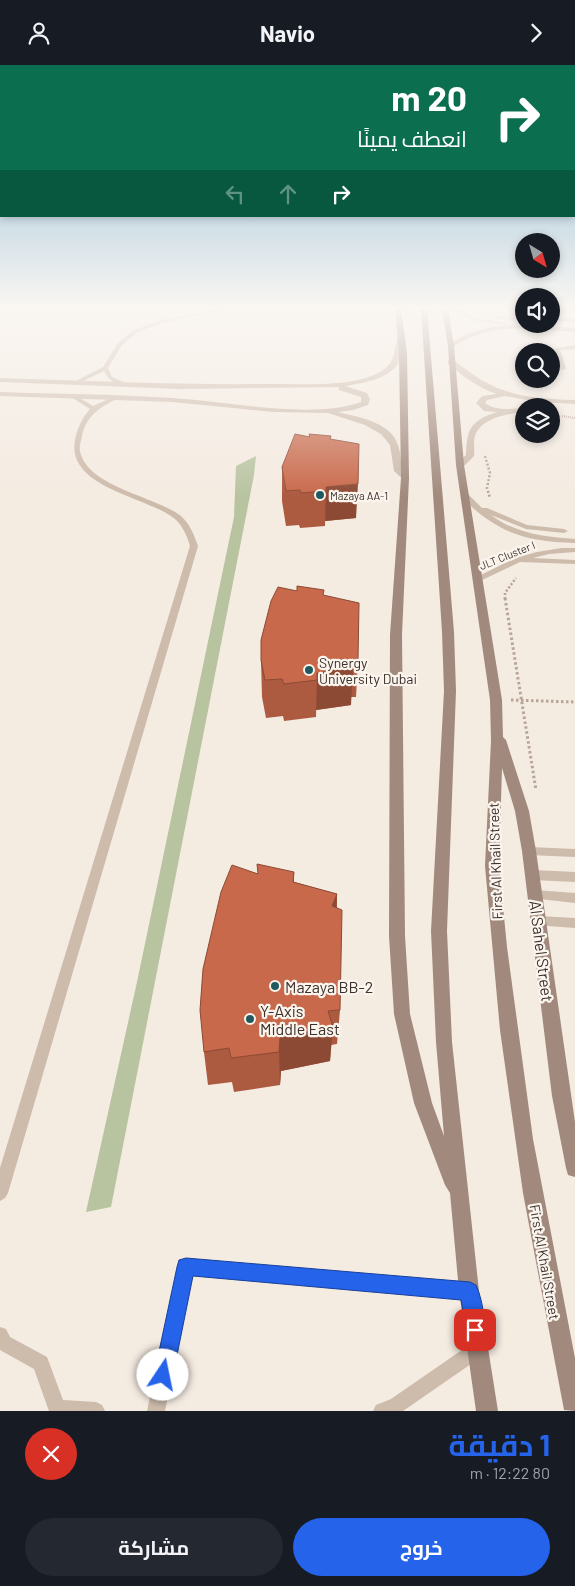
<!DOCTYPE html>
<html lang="ar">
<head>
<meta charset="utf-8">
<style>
	:root { --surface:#171b24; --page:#242831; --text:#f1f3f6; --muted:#9ea1a6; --accent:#2563eb }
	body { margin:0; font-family:Barlow,Cairo,sans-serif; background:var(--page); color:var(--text); direction:rtl; height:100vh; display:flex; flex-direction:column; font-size:19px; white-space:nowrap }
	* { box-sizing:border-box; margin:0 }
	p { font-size:16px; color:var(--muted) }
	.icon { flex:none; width:28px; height:28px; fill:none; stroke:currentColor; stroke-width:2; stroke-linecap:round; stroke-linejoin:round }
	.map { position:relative; height:1346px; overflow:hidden; direction:ltr }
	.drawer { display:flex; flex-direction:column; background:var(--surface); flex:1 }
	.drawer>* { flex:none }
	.banner { position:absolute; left:0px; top:0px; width:575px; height:152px; box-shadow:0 2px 8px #0003; direction:rtl; background:#0b6e4f; color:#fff; overflow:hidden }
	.needle { width:32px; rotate:143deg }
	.controls { position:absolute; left:515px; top:168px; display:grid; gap:10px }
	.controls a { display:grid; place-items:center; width:45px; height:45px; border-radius:50%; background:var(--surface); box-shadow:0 2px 8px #0003; font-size:25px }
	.pin { position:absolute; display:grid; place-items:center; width:42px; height:42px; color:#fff; margin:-21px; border-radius:10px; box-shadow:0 2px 8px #0006 }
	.me { position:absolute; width:55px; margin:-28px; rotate:11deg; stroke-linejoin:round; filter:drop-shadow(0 0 4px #0008) }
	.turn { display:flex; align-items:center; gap:18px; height:105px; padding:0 25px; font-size:22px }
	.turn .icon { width:65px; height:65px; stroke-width:2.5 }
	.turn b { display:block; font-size:35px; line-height:42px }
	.lanes { display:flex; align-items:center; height:48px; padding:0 25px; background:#0003; justify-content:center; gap:25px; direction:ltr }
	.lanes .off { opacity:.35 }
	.round { display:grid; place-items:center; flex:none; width:52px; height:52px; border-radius:26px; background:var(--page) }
	.summary { display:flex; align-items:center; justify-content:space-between; height:85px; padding:0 25px }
	h1 { font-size:30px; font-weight:700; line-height:38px; color:var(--accent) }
	.cta { display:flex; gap:10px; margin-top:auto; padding:10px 25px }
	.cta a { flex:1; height:58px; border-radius:30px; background:var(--accent); color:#fff; font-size:20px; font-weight:700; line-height:58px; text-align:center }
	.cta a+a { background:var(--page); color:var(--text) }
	header { display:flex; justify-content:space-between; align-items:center; height:65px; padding:0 25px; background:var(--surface); font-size:22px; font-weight:700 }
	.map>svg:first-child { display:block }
</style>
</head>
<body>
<header><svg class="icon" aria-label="forward" viewBox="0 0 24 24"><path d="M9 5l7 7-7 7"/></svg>Navio<svg class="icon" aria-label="person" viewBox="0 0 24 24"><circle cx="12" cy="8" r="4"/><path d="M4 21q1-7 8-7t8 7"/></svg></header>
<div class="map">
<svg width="575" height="1346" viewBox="0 0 575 1346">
	<rect width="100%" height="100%" fill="#f4ebe1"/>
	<path fill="#b8c4a0" d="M 256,391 L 254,410 L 111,1142 L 86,1147 L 137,917 L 234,452 L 236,401 Z"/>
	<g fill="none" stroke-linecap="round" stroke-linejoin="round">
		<path stroke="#b9a596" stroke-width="2" stroke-dasharray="1 1" stroke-linecap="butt" d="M 562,351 L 575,353"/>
		<path stroke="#b9a596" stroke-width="2.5" stroke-dasharray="2 2" stroke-linecap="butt" d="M 485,391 L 490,408 L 487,423 L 490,433
			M 505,534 L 505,528 L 516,513"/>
		<path stroke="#b9a596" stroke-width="3" stroke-dasharray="2.5 2.5" stroke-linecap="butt" d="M 505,533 L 536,725
			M 511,635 L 575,637"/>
		<path fill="#cdbbac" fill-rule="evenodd" d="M 220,244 L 229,244 L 162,258 L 138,267 L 122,280 L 108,303 L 112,312 L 128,319 L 128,321 C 117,321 108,315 104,306 L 77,319 L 72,318 L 103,302 L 118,278 L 134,265 L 161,255 Z
			M 449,244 L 456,244 L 479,254 L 508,258 L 505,260 L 476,256 Z
			M 551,244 L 575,244 L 575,247 L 551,246 Z
			M 497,251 L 524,252 L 524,256 L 495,254 L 495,252 Z
			M 551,252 L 575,253 L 575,257 L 551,256 Z
			M 510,260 L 575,263 L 575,267 C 532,264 491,256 453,282 L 448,281 C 466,266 488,262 510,260 Z
			M 575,280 L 575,284 L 560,285 L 566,304 L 561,305 L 554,284 Z
			M 71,330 L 75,330 L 93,341 L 113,332 L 117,332 L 117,334 C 100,342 86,351 82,371 C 81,376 79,382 80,386 C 87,422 155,431 181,451 C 190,459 194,470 198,481 L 8,1128 L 5,1133 L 0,1136 L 0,1103 L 190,481 C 187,471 183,461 175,454 C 147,431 66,423 75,375 C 77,364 82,353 90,344 L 71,332 Z
			M 463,430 L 469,430 L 482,443 L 487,443 L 527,460 L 564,464 L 568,466 L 564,468 L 526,464 L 491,450 C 516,469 545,472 575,474 L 575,478 C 525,476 500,469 463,434 Z
			M 562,483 L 575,483 L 575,487 L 549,489 L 533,493 L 575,495 L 575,499 L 520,497 L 480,516 L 474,516 L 473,514 L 515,493 L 537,487 Z
			M 529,782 L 575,784 L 575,792 L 529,790 L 525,789 L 523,786 L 525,783 Z
			M 533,805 L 575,807 L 575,817 L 533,815 L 529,813 L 527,810 L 529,807 Z
			M 535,825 L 575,828 L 575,838 L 531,833 L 529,830 L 531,827 Z
			M 538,851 L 575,853 L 575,863 L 534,860 L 532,856 L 534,852 Z
			M 186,1194 L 469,1218 L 475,1220 L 477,1226 L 475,1232 L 469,1234 L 192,1211 L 165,1346 L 147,1346 L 178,1202 L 180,1196 Z
			M 0,1262 L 6,1264 L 10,1272 L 47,1292 L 63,1335 L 96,1337 L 102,1340 L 105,1346 L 49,1346 L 34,1304 L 0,1285 Z
			M 478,1276 L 484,1278 L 486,1284 L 484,1290 L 403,1346 L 373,1346 L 376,1340 L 391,1334 L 472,1278 Z"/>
		<path fill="#cdbbac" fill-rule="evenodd" d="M 448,295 L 454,295 C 495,330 523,333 575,335 L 575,339 L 539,337 L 505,331 L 487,335 L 485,338 C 495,346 511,344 524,343 L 524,347 C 507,349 481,353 475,371 C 473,377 475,384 474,391 L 463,402 L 457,402 L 457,398 L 466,390 C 467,364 470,356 497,347 L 484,346 L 476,338 L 482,331 L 497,329 C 478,323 463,311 448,299 Z"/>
		<path fill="#cdbbac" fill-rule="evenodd" d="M 398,272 L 403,273 C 403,280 403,287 401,293 C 393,314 363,318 345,321 L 367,328 L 370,334 L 368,340 L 353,345 L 338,347 C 358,352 391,357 398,380 C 403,395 398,400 409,413 L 405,416 L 394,406 L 390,380 L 381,369 L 365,360 L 328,348 L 273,347 L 172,337 L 0,331 L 0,327 C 57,329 115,329 172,333 C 226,336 311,355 361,337 L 361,332 L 339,325 L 339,322 L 180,324 L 0,317 L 0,313 C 89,316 178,320 267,319 C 301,318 354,324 383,305 C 397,296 393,284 398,272 Z"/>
		<path fill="#a18a7d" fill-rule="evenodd" d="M 395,244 L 401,244 L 407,288 L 409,413 L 402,570 L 405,871 L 410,949 L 432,1038 L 444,1071 L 436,977 L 431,866 L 444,626 L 442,567 L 421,244 L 427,244 L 454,567 L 456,626 L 447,866 L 452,977 L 479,1226 L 498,1346 L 476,1346 L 459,1226 L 450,1128 L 445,1120 L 414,1038 L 394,949 L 389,871 L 390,570 L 401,413 L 399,288 Z
			M 442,244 L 448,244 L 454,281 L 464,400 L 502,635 L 503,672 L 506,675 L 529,746 L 536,786 L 575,1057 L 575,1112 L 568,1110 L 566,1103 L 552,1031 L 522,786 L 515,746 L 502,703 L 499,801 L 507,882 L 533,1074 L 575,1293 L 575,1346 L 564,1345 L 523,1128 L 500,965 L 485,801 L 491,676 L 490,635 L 456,400 L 448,281 Z"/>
	</g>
	<path fill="#ac5a40" d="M 309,369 L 331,375 L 356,453 L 325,456 L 325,461 L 300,463 L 299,460 L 286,461 L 282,436 L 282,402 L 309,372 Z
		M 297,521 L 324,531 L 358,595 L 356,632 L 351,632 L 351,640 L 316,645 L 316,652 L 284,656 L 283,651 L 266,653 L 262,632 L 261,595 L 297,526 Z
		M 294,807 L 294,817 L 337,829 L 337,843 L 340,945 L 337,979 L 331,980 L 330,996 L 281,1006 L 280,1020 L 234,1027 L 232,1017 L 208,1020 L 204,987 L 257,809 Z"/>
	<path fill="#8c4a34" d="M 358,419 L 356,453 L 325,456 L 325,461 L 326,422 Z
		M 353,603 L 351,640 L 316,645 L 316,652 L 317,608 Z
		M 337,829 L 335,866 L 332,841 Z
		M 333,962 L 330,996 L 281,1006 L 280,1020 L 279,987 L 280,972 Z"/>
	<path fill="#c8694b" stroke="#8c4a34" d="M 295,369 L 310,372 L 309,369 L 331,371 L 330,374 L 359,379 L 358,419 L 326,422 L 326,426 L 301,428 L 300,425 L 286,426 L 282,402 Z
		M 297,521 L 324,525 L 323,530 L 359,538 L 358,595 L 350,596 L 353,603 L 317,608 L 317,615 L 284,619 L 282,614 L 265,615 L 261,595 L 261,575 L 271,536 L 278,522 L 297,526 Z
		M 257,799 L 294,807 L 293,817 L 337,829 L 332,841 L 342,845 L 340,945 L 328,946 L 333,962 L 280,972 L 279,987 L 231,993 L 229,983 L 204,987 L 200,945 L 203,904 L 221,827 L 232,800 L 258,809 Z"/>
	<linearGradient id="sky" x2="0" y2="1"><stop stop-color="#7eb2d2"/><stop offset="0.56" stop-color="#faf6f2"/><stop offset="1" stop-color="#faf6f2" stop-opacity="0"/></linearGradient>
	<rect width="575" height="432" fill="url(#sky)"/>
	<path fill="#2563eb" stroke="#184099" d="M 186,1193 L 470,1217 L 476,1220 C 482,1233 487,1258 482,1272 L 475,1274 L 468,1272 L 461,1235 L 193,1211 L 173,1310 L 170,1317 L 163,1320 L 156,1317 L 154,1310 L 177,1202 L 179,1195 Z"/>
	<g fill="#1f5a5e" stroke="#fbf5ee" stroke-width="2">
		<circle cx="320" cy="430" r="5"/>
		<circle cx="309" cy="605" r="5"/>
		<circle cx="275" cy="921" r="5"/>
		<circle cx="250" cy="954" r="5"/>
	</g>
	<g text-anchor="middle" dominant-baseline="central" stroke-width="4.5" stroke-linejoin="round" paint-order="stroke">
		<g font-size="11" fill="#3b302b" stroke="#fbf5ee" text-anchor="start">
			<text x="330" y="430">Mazaya AA-1</text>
		</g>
		<g font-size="11" fill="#3b302b" stroke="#fbf5ee">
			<text transform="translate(507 490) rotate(-22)">JLT Cluster I</text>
		</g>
		<g font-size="14" fill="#3b302b" stroke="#fbf5ee" text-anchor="start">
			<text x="319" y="597">Synergy<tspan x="319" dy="16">University Dubai</tspan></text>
		</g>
		<g font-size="14" fill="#3b302b" stroke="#fbf5ee">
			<text transform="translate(495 796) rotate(-92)">First Al Khail Street</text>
			<text transform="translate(545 1197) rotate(80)">First Al Khail Street</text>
		</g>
		<g font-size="16" fill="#3b302b" stroke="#fbf5ee">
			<text transform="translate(542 886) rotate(83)">Al Sahel Street</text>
		</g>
		<g font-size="16" fill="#3b302b" stroke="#fbf5ee" text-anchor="start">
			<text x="285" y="921">Mazaya BB-2</text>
			<text x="260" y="945">Y-Axis<tspan x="260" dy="18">Middle East</tspan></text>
		</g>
	</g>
</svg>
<div class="controls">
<a><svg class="needle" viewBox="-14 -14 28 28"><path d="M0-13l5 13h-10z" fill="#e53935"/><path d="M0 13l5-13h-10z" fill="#9ea1a6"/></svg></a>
<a><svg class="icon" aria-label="sound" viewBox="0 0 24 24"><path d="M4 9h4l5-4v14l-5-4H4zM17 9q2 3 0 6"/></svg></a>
<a><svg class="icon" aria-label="search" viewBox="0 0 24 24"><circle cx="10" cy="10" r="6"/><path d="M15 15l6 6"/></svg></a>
<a><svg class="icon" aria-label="layers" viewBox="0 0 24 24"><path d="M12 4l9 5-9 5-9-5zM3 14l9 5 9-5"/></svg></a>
</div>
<div class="pin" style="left:475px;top:1265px;background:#d93025"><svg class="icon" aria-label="arrive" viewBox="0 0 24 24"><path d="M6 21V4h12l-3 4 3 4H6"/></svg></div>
<svg class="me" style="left:163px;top:1310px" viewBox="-20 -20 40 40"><circle r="19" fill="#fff"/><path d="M0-13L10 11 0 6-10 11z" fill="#2563eb"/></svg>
<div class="banner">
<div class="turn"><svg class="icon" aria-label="right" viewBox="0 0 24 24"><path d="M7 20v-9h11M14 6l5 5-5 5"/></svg><div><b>20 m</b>انعطف يمينًا</div></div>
<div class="lanes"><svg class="icon off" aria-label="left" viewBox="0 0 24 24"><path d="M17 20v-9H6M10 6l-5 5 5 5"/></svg><svg class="icon off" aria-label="ahead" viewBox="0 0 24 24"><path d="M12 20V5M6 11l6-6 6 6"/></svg><svg class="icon" aria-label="right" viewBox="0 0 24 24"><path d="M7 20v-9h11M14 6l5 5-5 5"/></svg></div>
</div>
</div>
<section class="drawer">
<div class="summary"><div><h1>1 دقيقة</h1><p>80 m · 12:22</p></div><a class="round" style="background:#d93025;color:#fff"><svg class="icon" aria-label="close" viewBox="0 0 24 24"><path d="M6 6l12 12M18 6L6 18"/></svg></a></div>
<div class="cta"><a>خروج</a><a>مشاركة</a></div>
</section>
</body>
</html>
